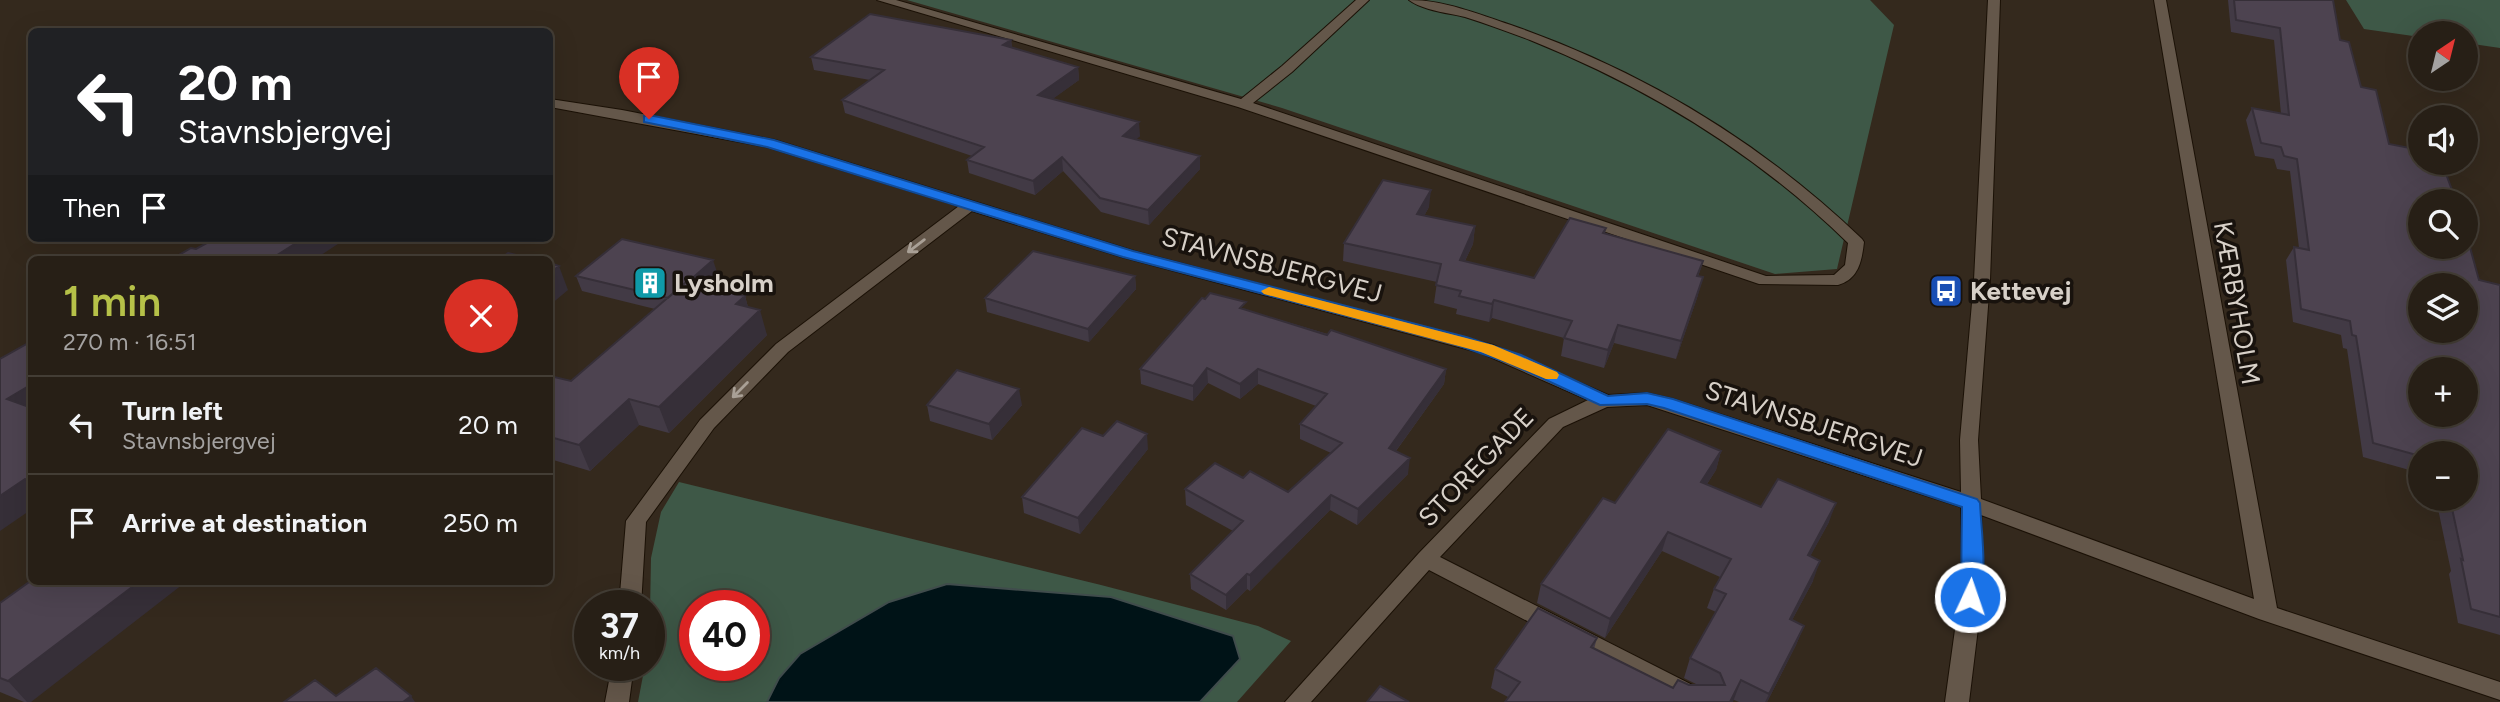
<!DOCTYPE html>
<html lang="en">
<head>
<meta charset="utf-8">
<style>
	:root { --surface:#271f16; --page:#332c23; --text:#f1f3f6; --muted:#a4a2a1; --line:#433d35; --accent:#b6c148 }
	body { margin:0; font-family:Figtree,sans-serif; background:var(--page); color:var(--text); height:100vh; display:flex; flex-direction:column; font-size:26px; white-space:nowrap }
	* { box-sizing:border-box; margin:0 }
	p { font-size:23px; color:var(--muted) }
	.icon { flex:none; width:38px; height:38px; fill:none; stroke:currentColor; stroke-width:2; stroke-linecap:round; stroke-linejoin:round }
	.map { position:relative; flex:1; overflow:hidden }
	.drawer { position:absolute; left:28px; top:256px; width:525px; height:329px; display:flex; flex-direction:column; background:var(--surface); border-radius:10px; box-shadow:0 7px 28px #0002,0 0 0 2px var(--line) }
	.drawer>* { flex:none }
	.top-card { position:absolute; left:28px; top:28px; width:525px; height:214px; border-radius:10px; box-shadow:0 7px 28px #0002,0 0 0 2px var(--line); background:#202124; color:#fff; overflow:hidden }
	.needle { width:46px; rotate:35deg }
	.fabs { position:absolute; left:2408px; top:21px; display:grid; gap:14px }
	.fabs a { display:grid; place-items:center; width:70px; height:70px; border-radius:50%; background:var(--surface); box-shadow:0 7px 28px #0002,0 0 0 2px var(--line); font-size:35px }
	.speed { position:absolute; left:574px; top:590px; display:flex; gap:14px; font-size:35px; font-weight:700; text-align:center }
	.speed>* { display:grid; place-content:center; width:91px; height:91px; border-radius:50%; background:var(--surface); box-shadow:0 7px 28px #0002,0 0 0 2px var(--line); line-height:1 }
	.speed small { font-size:18px; font-weight:400 }
	.speed .limit { border:10px solid #d22; background:#fff; color:#111 }
	.pin { position:absolute; display:grid; place-items:center; width:60px; height:60px; color:#fff; margin:-72px -30px; border-radius:50% 50% 50% 0; rotate:-45deg; box-shadow:0 0 7px #0007 }
	.pin .icon { rotate:45deg }
	.me { position:absolute; width:77px; margin:-38px; rotate:3deg; stroke-linejoin:round; filter:drop-shadow(0 0 5px #0008) }
	.turn { display:flex; align-items:center; gap:24px; height:147px; padding:0 35px; font-size:32px }
	.turn .icon { width:91px; height:91px; stroke-width:2.5 }
	.turn b { display:block; font-size:49px; line-height:60px }
	.then { display:flex; align-items:center; height:66px; padding:0 35px; background:#0003; gap:14px; font-size:26px }
	.round { display:grid; place-items:center; flex:none; width:74px; height:74px; border-radius:37px; background:var(--page) }
	.head { display:flex; align-items:center; justify-content:space-between; height:119px; padding:0 35px }
	h1 { font-size:42px; font-weight:600; line-height:52px; color:var(--accent) }
	ul { padding:0; list-style:none }
	li { display:flex; align-items:center; gap:21px; height:98px; padding:0 35px; border-top:2px solid var(--line) }
	li div { flex:1 }
	li b { display:block; font-size:26px }
	li em { font-style:normal }
	.map>svg:first-child { display:block }
</style>
</head>
<body>
<div class="map">
<svg width="2500" height="702" viewBox="0 0 2500 702">
	<rect width="100%" height="100%" fill="#34291d"/>
	<path fill="#3e5847" fill-rule="evenodd" d="M 907,0 L 1870,0 L 1894,25 L 1837,269 L 1775,274 L 1282,108 Z
		M 2346,0 L 2500,0 L 2500,48 L 2466,43 L 2466,33 L 2420,33 L 2420,37 L 2364,29 Z
		M 679,482 L 1101,585 L 1258,626 L 1291,641 L 1237,702 L 638,702 L 645,665 L 649,665 L 651,558 L 661,512 ZM 695,606 L 754,606 L 754,665 L 695,665 Z"/>
	<path fill="#001317" stroke="#404c4c" stroke-width="2" d="M 947,584 L 1111,597 L 1233,636 L 1240,659 L 1200,702 L 767,702 L 779,678 L 800,654 L 889,602 Z"/>
	<g fill="none" stroke-linecap="round" stroke-linejoin="round">
		<defs>
			<path id="minor" d="M 877,0 L 896,0 L 1241,99 L 1282,66 L 1356,0 L 1369,0 L 1292,72 L 1253,103 L 1766,276 L 1834,275 L 1845,265 L 1848,243 C 1756,153 1649,88 1530,40 C 1509,32 1487,24 1465,17 C 1448,13 1422,10 1409,0 C 1444,0 1478,14 1511,25 C 1643,71 1761,142 1862,239 L 1864,242 C 1862,260 1859,279 1838,285 L 1759,284 L 1238,107 Z
				M 1988,0 L 2000,0 L 1990,280 L 1978,440 L 1981,499 L 2254,599 L 2154,0 L 2166,0 L 2277,608 L 2500,682 L 2500,700 L 2259,619 L 1981,515 L 1984,579 L 1969,702 L 1945,702 L 1962,579 L 1961,507 L 1647,405 L 1607,407 L 1563,427 L 1440,557 L 1712,695 L 1716,702 L 1683,702 L 1429,570 L 1311,702 L 1285,702 L 1419,553 L 1549,419 L 1588,400 L 1481,353 L 1122,257 L 972,211 L 788,352 L 714,428 L 646,522 L 641,606 L 619,606 L 626,521 L 700,420 L 776,344 L 959,206 L 767,147 L 550,107 L 550,99 L 622,110 L 775,140 L 1134,251 L 1493,345 L 1608,395 L 1647,393 L 1673,399 L 1961,492 L 1960,440 L 1974,280 Z
				M 612,665 L 634,665 L 629,702 L 605,702 Z"/>
		</defs>
		<use href="#minor" stroke="#1b1106" stroke-width="2"/>
		<use href="#minor" fill="#64574a" fill-rule="evenodd"/>
	</g>
	<path fill="#423a45" d="M 2228,0 L 2333,0 L 2340,40 L 2361,87 L 2389,144 L 2479,280 L 2500,285 L 2500,635 L 2458,623 L 2449,574 L 2451,571 L 2436,499 L 2466,499 L 2466,453 L 2420,453 L 2420,473 L 2363,457 L 2347,349 L 2343,348 L 2341,335 L 2293,322 L 2286,260 L 2294,247 L 2299,248 L 2290,171 L 2277,169 L 2274,159 L 2255,156 L 2246,120 L 2252,108 L 2281,114 L 2274,40 L 2231,32 Z
		M 1011,40 L 1012,48 L 1078,67 L 1079,80 L 1052,99 L 1140,136 L 1135,140 L 1200,156 L 1200,169 L 1149,225 L 1101,212 L 1063,171 L 1035,195 L 969,173 L 967,160 L 972,156 L 845,113 L 842,100 L 870,80 L 814,70 L 811,57 Z
		M 1429,207 L 1424,216 L 1475,226 L 1473,244 L 1465,261 L 1534,278 L 1606,228 L 1605,234 L 1703,261 L 1698,277 L 1698,295 L 1676,359 L 1614,343 L 1604,368 L 1561,356 L 1564,338 L 1492,318 L 1489,322 L 1456,314 L 1457,309 L 1434,303 L 1437,282 L 1343,261 L 1344,243 Z
		M 718,275 L 705,286 L 745,296 L 748,307 L 767,335 L 669,433 L 639,425 L 590,471 L 550,459 L 550,376 L 571,381 L 655,309 L 582,291 L 576,276 Z
		M 1135,276 L 1136,289 L 1089,342 L 987,312 L 985,298 Z
		M 1246,310 L 1446,369 L 1444,384 L 1396,451 L 1408,474 L 1357,525 L 1330,510 L 1250,591 L 1247,589 L 1226,610 L 1191,589 L 1190,574 L 1233,531 L 1186,505 L 1185,489 L 1243,478 L 1288,492 L 1331,453 L 1300,439 L 1300,424 L 1316,406 L 1258,384 L 1240,399 L 1208,383 L 1193,401 L 1141,384 L 1140,369 Z
		M 927,405 L 1022,405 L 992,440 L 930,421 Z
		M 1148,449 L 1080,534 L 1024,513 L 1022,497 Z
		M 1721,451 L 1716,470 L 1707,484 L 1761,507 L 1829,522 L 1810,556 L 1813,581 L 1792,620 L 1804,626 L 1796,645 L 1767,702 L 1739,702 L 1734,700 L 1508,697 L 1491,688 L 1495,669 L 1597,638 L 1594,649 L 1673,688 L 1689,685 L 1698,685 L 1684,678 L 1690,658 L 1716,612 L 1707,608 L 1714,589 L 1720,577 L 1662,551 L 1605,638 L 1537,603 L 1541,584 Z
		M 0,603 L 31,702 L 24,702 L 0,692 Z"/>
	<path fill="#362f38" d="M 1011,40 L 1013,52 L 1003,45 Z
		M 1078,67 L 1079,80 L 1039,109 L 1038,95 Z
		M 1139,122 L 1140,136 L 1124,150 L 1123,136 Z
		M 1200,156 L 1200,169 L 1149,225 L 1148,210 Z
		M 1062,157 L 1063,171 L 1035,195 L 1033,181 Z
		M 1431,190 L 1429,207 L 1415,232 L 1417,214 Z
		M 1475,226 L 1473,244 L 1457,277 L 1460,260 Z
		M 304,238 L 343,238 L 344,240 L 315,259 L 271,259 Z
		M 713,260 L 718,275 L 675,314 L 669,298 Z
		M 559,266 L 568,290 L 550,305 L 550,273 Z
		M 1135,276 L 1136,289 L 1089,342 L 1088,329 Z
		M 1703,277 L 1698,295 L 1676,359 L 1681,341 Z
		M 745,296 L 751,319 L 760,310 L 767,335 L 669,433 L 659,407 L 736,304 Z
		M 1494,300 L 1492,318 L 1489,322 L 1492,304 Z
		M 1618,325 L 1614,343 L 1604,368 L 1608,350 Z
		M 1207,368 L 1208,383 L 1193,401 L 1193,386 Z
		M 1258,369 L 1258,384 L 1240,399 L 1240,384 Z
		M 1446,369 L 1444,384 L 1387,463 L 1389,448 Z
		M 32,384 L 32,416 L 7,399 Z
		M 1019,389 L 1022,405 L 992,440 L 989,424 Z
		M 629,399 L 639,425 L 590,471 L 579,445 Z
		M 1147,434 L 1148,449 L 1080,534 L 1078,518 Z
		M 1721,451 L 1716,470 L 1696,501 L 1701,482 Z
		M 1410,458 L 1408,474 L 1357,525 L 1358,509 Z
		M 25,479 L 32,487 L 32,509 L 0,531 L 0,496 Z
		M 1331,495 L 1330,510 L 1250,591 L 1250,575 Z
		M 1836,503 L 1829,522 L 1800,575 L 1808,555 Z
		M 1668,532 L 1662,551 L 1605,638 L 1610,619 Z
		M 1820,561 L 1813,581 L 1782,639 L 1790,619 Z
		M 1247,574 L 1247,589 L 1226,610 L 1226,595 Z
		M 140,581 L 187,581 L 31,702 L 27,702 L 8,681 Z
		M 1804,626 L 1796,645 L 1767,702 L 1765,702 Z
		M 1741,680 L 1733,702 L 1730,702 Z
		M 411,696 L 415,702 L 403,702 Z"/>
	<path fill="#4d4350" stroke="#362f38" stroke-width="2" fill-rule="evenodd" d="M 2234,0 L 2333,0 L 2340,40 L 2349,42 L 2361,87 L 2376,90 L 2389,144 L 2420,150 L 2420,163 L 2442,163 L 2456,201 L 2420,201 L 2420,247 L 2466,247 L 2466,233 L 2479,280 L 2500,285 L 2500,617 L 2471,609 L 2461,559 L 2463,560 L 2450,499 L 2466,499 L 2466,453 L 2420,453 L 2420,456 L 2373,443 L 2356,336 L 2352,335 L 2350,321 L 2301,309 L 2294,247 L 2309,250 L 2297,159 L 2284,156 L 2281,147 L 2261,143 L 2252,108 L 2289,115 L 2280,28 L 2236,20 ZM 2420,285 L 2466,285 L 2466,331 L 2420,331 ZM 2420,369 L 2466,369 L 2466,415 L 2420,415 Z
		M 870,14 L 1011,40 L 1003,45 L 1078,67 L 1038,95 L 1139,122 L 1123,136 L 1200,156 L 1148,210 L 1100,198 L 1062,157 L 1033,181 L 967,160 L 984,147 L 842,100 L 884,70 L 811,57 Z
		M 1383,180 L 1431,190 L 1417,214 L 1475,226 L 1460,260 L 1534,278 L 1570,218 L 1606,228 L 1603,233 L 1703,261 L 1697,276 L 1703,277 L 1681,341 L 1618,325 L 1608,350 L 1564,338 L 1572,321 L 1494,300 L 1492,304 L 1459,296 L 1461,291 L 1436,285 L 1441,264 L 1344,243 Z
		M 216,238 L 304,238 L 271,259 L 172,259 L 191,248 L 196,249 Z
		M 622,239 L 713,260 L 688,282 L 686,282 L 668,298 L 576,276 Z
		M 1033,251 L 1135,276 L 1088,329 L 985,298 Z
		M 508,253 L 532,259 L 500,259 Z
		M 550,263 L 559,266 L 550,273 Z
		M 686,282 L 745,296 L 736,304 L 760,310 L 659,407 L 629,399 L 579,445 L 550,437 L 550,376 L 571,381 Z
		M 1210,293 L 1246,302 L 1240,308 L 1327,335 L 1331,330 L 1446,369 L 1389,448 L 1410,458 L 1358,509 L 1331,495 L 1250,575 L 1247,574 L 1226,595 L 1190,574 L 1243,521 L 1185,489 L 1215,463 L 1243,478 L 1250,471 L 1288,492 L 1342,443 L 1300,424 L 1327,394 L 1258,369 L 1240,384 L 1207,368 L 1193,386 L 1140,369 L 1202,298 L 1205,299 Z
		M 32,341 L 32,384 L 7,399 L 32,408 L 32,481 L 25,479 L 0,496 L 0,359 Z
		M 957,370 L 1019,389 L 989,424 L 927,405 Z
		M 1117,421 L 1147,434 L 1078,518 L 1022,497 L 1082,428 L 1103,436 Z
		M 1668,429 L 1721,451 L 1701,482 L 1761,507 L 1778,479 L 1836,503 L 1808,555 L 1820,561 L 1790,619 L 1804,626 L 1769,694 L 1741,680 L 1730,702 L 1505,702 L 1520,682 L 1495,669 L 1538,608 L 1597,638 L 1591,647 L 1673,688 L 1678,680 L 1689,685 L 1725,685 L 1720,673 L 1690,658 L 1726,594 L 1714,589 L 1731,559 L 1668,532 L 1610,619 L 1541,584 L 1603,498 L 1615,503 Z
		M 32,580 L 32,581 L 140,581 L 8,681 L 0,678 L 0,603 Z
		M 376,668 L 411,696 L 403,702 L 284,702 L 315,680 L 336,696 Z
		M 1380,686 L 1409,702 L 1367,702 Z"/>
	<defs><path id="oneway-shaft" d="M-6 0H5M1.5-3L5.5 0L1.5 3" fill="none" stroke-width="1.6" stroke-linecap="round" stroke-linejoin="round" transform="scale(1.75)"/></defs>
	<g stroke="#a9a096">
		<use href="#oneway-shaft" transform="translate(916 246) rotate(143)"/>
		<use href="#oneway-shaft" transform="translate(740 390) rotate(135)"/>
	</g>
	<path fill="#1a73e8" stroke="#114b97" stroke-width="2" d="M 649,115 L 774,140 L 1133,251 L 1466,337 L 1521,355 L 1608,396 L 1647,393 L 1673,399 L 1977,499 L 1980,503 C 1981,529 1989,581 1977,603 L 1970,605 L 1963,603 C 1960,597 1962,521 1962,507 L 1664,408 L 1647,404 L 1600,405 L 1509,363 L 1454,344 L 1123,257 L 767,147 L 644,122 L 644,116 Z"/>
	<path fill="#f59e0b" d="M 1269,287 L 1493,345 L 1557,372 L 1559,375 L 1557,379 L 1546,379 L 1481,352 L 1264,294 L 1261,291 Z"/>
	<defs>
		<symbol id="building-square" viewBox="-11 -11 22 22"><rect x="-9" y="-9" width="18" height="18" rx="4" fill="#0f9aa8" stroke="#18120d"/><path d="M-4-6H4V6H1V3H-1V6H-4ZM-2.5-4.3h1.7v1.8h-1.7ZM.8-4.3h1.7v1.8H.8ZM-2.5-1h1.7V.8h-1.7ZM.8-1h1.7V.8H.8Z" fill="#fff"/></symbol>
		<symbol id="bus-square" viewBox="-11 -11 22 22"><rect x="-9" y="-9" width="18" height="18" rx="4" fill="#1a4fb4" stroke="#18120d"/><path d="M-5-6H5V4H4V6H2V4H-2V6H-4V4H-5ZM-3.5-4V0h7V-4ZM-3.5 1.2v1.5H-2V1.2ZM2 1.2v1.5H3.5V1.2Z" fill="#fff"/></symbol>
	</defs>
	<g fill-rule="evenodd">
		<use href="#building-square" x="631" y="264" width="38" height="38"/>
		<use href="#bus-square" x="1927" y="272" width="38" height="38"/>
	</g>
	<g text-anchor="middle" dominant-baseline="central" stroke-width="7" stroke-linejoin="round" paint-order="stroke">
		<g font-size="26" fill="#d7d0c8" stroke="#18120d">
			<text transform="translate(1272 265) rotate(15)">STAVNSBJERGVEJ</text>
			<text transform="translate(2237 303) rotate(80)">KÆRBYHOLM</text>
			<text transform="translate(1814 424) rotate(18)">STAVNSBJERGVEJ</text>
			<text transform="translate(1476 467) rotate(-46)">STOREGADE</text>
		</g>
		<g font-size="26" font-weight="bold" fill="#d7d0c8" stroke="#18120d" text-anchor="start">
			<text x="674" y="283">Lysholm</text>
			<text x="1970" y="291">Kettevej</text>
		</g>
	</g>
</svg>
<div class="fabs">
<a><svg class="needle" viewBox="-14 -14 28 28"><path d="M0-13l5 13h-10z" fill="#e53935"/><path d="M0 13l5-13h-10z" fill="#a4a2a1"/></svg></a>
<a><svg class="icon" aria-label="sound" viewBox="0 0 24 24"><path d="M4 9h4l5-4v14l-5-4H4zM17 9q2 3 0 6"/></svg></a>
<a><svg class="icon" aria-label="search" viewBox="0 0 24 24"><circle cx="10" cy="10" r="6"/><path d="M15 15l6 6"/></svg></a>
<a><svg class="icon" aria-label="layers" viewBox="0 0 24 24"><path d="M12 4l9 5-9 5-9-5zM3 14l9 5 9-5"/></svg></a>
<a>+</a>
<a>−</a>
</div>
<div class="speed"><div>37<small>km/h</small></div><div class="limit">40</div></div>
<div class="pin" style="left:649px;top:119px;background:#d93025"><svg class="icon" aria-label="arrive" viewBox="0 0 24 24"><path d="M6 21V4h12l-3 4 3 4H6"/></svg></div>
<svg class="me" style="left:1970px;top:597px" viewBox="-20 -20 40 40"><circle r="17" fill="#1a73e8" stroke="#fff" stroke-width="3"/><path d="M0-11L8 9 0 5-8 9z" fill="#fff"/></svg>
<div class="top-card">
<div class="turn"><svg class="icon" aria-label="left" viewBox="0 0 24 24"><path d="M17 20v-9H6M10 6l-5 5 5 5"/></svg><div><b>20 m</b>Stavnsbjergvej</div></div>
<div class="then">Then<svg class="icon" aria-label="arrive" viewBox="0 0 24 24"><path d="M6 21V4h12l-3 4 3 4H6"/></svg></div>
</div>
<section class="drawer">
<div class="head"><div><h1>1 min</h1><p>270 m · 16:51</p></div><a class="round" style="background:#d93025;color:#fff"><svg class="icon" aria-label="close" viewBox="0 0 24 24"><path d="M6 6l12 12M18 6L6 18"/></svg></a></div>
<ul>
<li><svg class="icon" aria-label="left" viewBox="0 0 24 24"><path d="M17 20v-9H6M10 6l-5 5 5 5"/></svg><div><b>Turn left</b><p>Stavnsbjergvej</p></div><em>20 m</em></li>
<li><svg class="icon" aria-label="arrive" viewBox="0 0 24 24"><path d="M6 21V4h12l-3 4 3 4H6"/></svg><div><b>Arrive at destination</b></div><em>250 m</em></li>
</ul>
</section>
</div>
</body>
</html>
